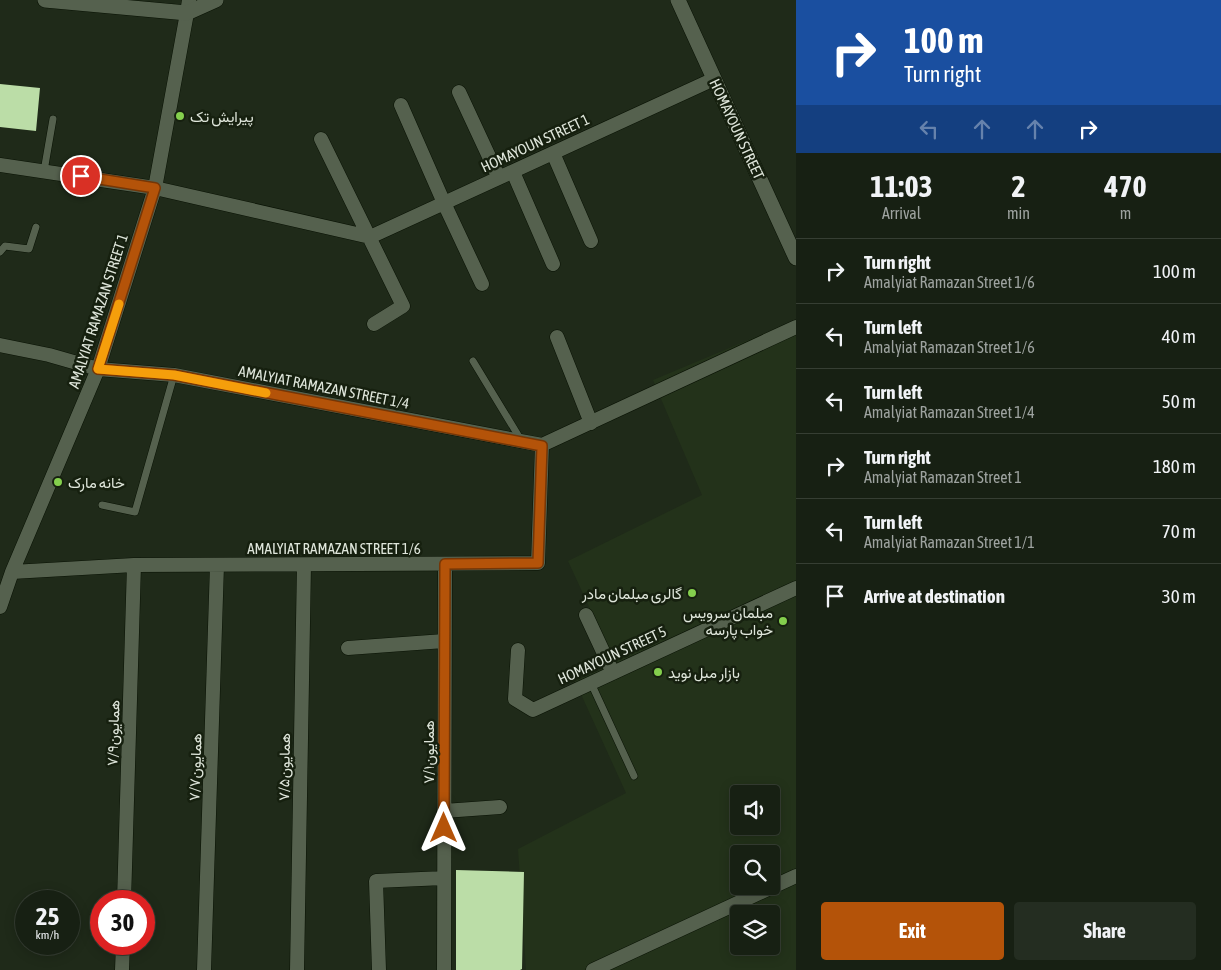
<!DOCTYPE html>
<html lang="en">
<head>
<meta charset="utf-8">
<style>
	:root { --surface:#172013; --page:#242d21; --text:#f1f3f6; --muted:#9ea3a0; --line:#363e33; --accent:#b45309 }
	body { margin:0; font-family:"Asap Condensed",Vazirmatn,sans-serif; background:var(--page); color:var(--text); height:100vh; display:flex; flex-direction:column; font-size:19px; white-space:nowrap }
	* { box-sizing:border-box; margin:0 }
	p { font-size:16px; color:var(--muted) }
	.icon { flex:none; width:28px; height:28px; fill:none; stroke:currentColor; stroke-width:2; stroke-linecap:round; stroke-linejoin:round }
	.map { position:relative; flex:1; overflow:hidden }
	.sheet { display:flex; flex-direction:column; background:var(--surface); width:425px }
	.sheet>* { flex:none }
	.hud { background:#1a4fa0; color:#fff; overflow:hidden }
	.fabs { position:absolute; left:730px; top:785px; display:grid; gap:10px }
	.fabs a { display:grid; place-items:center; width:50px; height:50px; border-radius:5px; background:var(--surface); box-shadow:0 2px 12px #0003,0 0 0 1px var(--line); font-size:25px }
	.speed { position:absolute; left:15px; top:890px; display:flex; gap:10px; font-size:25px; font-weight:700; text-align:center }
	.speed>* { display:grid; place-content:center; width:65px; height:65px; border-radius:50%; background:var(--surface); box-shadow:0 2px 12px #0003,0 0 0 1px var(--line); line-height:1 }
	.speed small { font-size:12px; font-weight:400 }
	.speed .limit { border:8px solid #d22; background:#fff; color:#111 }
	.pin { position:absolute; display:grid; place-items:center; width:42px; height:42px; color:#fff; margin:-21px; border:2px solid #fff; border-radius:50%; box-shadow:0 1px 5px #0007 }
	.me { position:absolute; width:55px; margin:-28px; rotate:0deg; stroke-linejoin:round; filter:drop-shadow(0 0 4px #0008) }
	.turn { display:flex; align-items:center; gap:18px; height:105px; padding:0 25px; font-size:22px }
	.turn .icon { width:65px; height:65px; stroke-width:2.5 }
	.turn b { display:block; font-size:35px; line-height:42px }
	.lanes { display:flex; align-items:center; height:48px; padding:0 25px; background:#0003; justify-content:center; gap:25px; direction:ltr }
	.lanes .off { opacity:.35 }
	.eta { display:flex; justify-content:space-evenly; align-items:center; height:85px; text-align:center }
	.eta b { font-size:30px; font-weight:700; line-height:35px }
	.action { display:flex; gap:10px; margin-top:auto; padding:10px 25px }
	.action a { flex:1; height:58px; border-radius:5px; background:var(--accent); color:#fff; font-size:20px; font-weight:700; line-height:58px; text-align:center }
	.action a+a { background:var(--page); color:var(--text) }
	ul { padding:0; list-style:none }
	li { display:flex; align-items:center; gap:15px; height:65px; padding:0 25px; border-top:1px solid var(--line) }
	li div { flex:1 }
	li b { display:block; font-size:19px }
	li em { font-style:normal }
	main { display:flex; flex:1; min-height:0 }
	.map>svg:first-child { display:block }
</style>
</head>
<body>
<main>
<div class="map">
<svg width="796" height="970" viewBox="0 0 796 970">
	<rect width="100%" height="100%" fill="#1f2a19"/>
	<path fill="#23321a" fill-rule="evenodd" d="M 796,320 L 796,970 L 526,970 L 518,849 L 626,793 L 575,681 L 615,663 L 568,561 L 702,495 L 653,380 ZM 739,794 L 771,794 L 771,826 L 739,826 ZM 739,854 L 771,854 L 771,886 L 739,886 ZM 739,914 L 771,914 L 771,946 L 739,946 Z"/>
	<path fill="#bbdda7" d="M 0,84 L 40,88 L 36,131 L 0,127 Z
		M 456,870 L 524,872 L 522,969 L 520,970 L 456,970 Z"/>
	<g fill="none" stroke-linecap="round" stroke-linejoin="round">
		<defs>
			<path id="service" d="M 44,171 L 53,119
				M 0,252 L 5,246 L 29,249 L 36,227
				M 473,361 L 521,440
				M 102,505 L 135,512 L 174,375
				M 591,683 L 634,776"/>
			<path id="minor" d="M 459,92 L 499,178
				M 401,105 L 444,203 L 482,284
				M 321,139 L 403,306 L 374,324
				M 553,153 L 591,241
				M 0,165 L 155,188 L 370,237
				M 513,172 L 553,264
				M 370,237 L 714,79
				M 557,337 L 591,423
				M 0,345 L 49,355 L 98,369 L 174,375 L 542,445
				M 542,445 L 796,327
				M 12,572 L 134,565 L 538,563 L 542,445
				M 0,607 L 12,572 L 98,369 L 155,188 L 187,13 L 189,0
				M 586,615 L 613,673
				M 348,648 L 444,641
				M 518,650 L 515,699 L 533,710 L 796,588
				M 444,811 L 500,807
				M 124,901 L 134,565
				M 122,970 L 123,944
				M 204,970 L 217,565
				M 297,970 L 304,565
				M 379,970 L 376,881 L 444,878
				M 444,970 L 445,564
				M 593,970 L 796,876"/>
			<path id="tertiary" d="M 45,0 L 187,13 L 216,0
				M 678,0 L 796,258"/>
		</defs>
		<use href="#service" stroke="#091204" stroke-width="8"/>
		<use href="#minor" stroke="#091204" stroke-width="15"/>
		<use href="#tertiary" stroke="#091204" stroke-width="16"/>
		<use href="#service" stroke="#55614e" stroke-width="7"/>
		<use href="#minor" stroke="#55614e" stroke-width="14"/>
		<use href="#tertiary" stroke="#55614e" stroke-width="15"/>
	</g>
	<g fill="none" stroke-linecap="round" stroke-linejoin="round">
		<defs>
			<path id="route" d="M 81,176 L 155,188 L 98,369 L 174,375 L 542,446 L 538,563 L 445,564 L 444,828"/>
		</defs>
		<use href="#route" stroke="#753606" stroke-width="12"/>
		<use href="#route" stroke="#b45309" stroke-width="9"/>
		<path stroke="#f59e0b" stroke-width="9" d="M 119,304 L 98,369 L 174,375 L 266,393"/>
	</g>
	<g fill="#84cf4d" stroke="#16200f" stroke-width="2">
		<circle cx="180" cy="116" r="5"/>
		<circle cx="58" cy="482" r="5"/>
		<circle cx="692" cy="593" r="5"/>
		<circle cx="783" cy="621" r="5"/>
		<circle cx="658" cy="672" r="5"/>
	</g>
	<g text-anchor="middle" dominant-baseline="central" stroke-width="5" stroke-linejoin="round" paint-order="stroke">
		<g font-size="15" fill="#dfe6db" stroke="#16200f" text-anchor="start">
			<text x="190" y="116">پیرایش تک</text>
			<text x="68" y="482">خانه مارک</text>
			<text x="682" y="593" text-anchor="end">گالری مبلمان مادر</text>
			<text x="773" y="612" text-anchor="end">مبلمان سرویس<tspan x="773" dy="17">خواب پارسه</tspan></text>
			<text x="668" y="672">بازار مبل نوید</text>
		</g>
		<g font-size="15" fill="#dfe6db" stroke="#16200f">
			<text transform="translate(737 129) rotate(65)">HOMAYOUN STREET</text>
			<text transform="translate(535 143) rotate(-25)">HOMAYOUN STREET 1</text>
			<text transform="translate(98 311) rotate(-72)">AMALYIAT RAMAZAN STREET 1</text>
			<text transform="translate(324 387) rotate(11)">AMALYIAT RAMAZAN STREET 1/4</text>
			<text x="334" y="548">AMALYIAT RAMAZAN STREET 1/6</text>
			<text transform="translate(612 655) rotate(-25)">HOMAYOUN STREET 5</text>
			<text transform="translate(113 733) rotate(-88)">همایون۷/۹</text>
			<text transform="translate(428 752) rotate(-90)">همایون۷/۱</text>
			<text transform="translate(195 767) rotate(-88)">همایون۷/۷</text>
			<text transform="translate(284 767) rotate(-89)">همایون۷/۵</text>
		</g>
	</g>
</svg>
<div class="fabs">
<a><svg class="icon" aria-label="sound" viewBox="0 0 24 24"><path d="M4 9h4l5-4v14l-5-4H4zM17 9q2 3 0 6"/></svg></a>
<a><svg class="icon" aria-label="search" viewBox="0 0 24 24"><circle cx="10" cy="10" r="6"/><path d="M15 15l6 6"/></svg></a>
<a><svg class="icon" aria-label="layers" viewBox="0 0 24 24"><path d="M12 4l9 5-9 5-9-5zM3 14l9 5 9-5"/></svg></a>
</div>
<div class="speed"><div>25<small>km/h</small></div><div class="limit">30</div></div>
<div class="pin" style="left:81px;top:176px;background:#d93025"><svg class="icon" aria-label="arrive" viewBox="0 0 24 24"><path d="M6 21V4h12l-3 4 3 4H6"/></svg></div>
<svg class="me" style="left:444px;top:828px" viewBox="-20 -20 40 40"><path d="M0-17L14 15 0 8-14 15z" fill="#b45309" stroke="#fff" stroke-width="4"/></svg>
</div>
<section class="sheet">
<div class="hud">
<div class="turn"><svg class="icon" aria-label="right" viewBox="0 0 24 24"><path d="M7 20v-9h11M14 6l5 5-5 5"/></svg><div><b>100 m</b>Turn right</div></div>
<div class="lanes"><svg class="icon off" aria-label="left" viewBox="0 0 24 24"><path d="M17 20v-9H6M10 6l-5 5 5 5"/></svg><svg class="icon off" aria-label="ahead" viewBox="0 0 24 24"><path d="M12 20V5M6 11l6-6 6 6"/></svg><svg class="icon off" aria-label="ahead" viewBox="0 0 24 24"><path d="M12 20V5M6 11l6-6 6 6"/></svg><svg class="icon" aria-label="right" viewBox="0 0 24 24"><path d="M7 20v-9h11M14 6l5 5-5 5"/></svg></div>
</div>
<div class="eta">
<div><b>11:03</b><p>Arrival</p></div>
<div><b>2</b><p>min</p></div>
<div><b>470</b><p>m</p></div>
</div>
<ul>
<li><svg class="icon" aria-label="right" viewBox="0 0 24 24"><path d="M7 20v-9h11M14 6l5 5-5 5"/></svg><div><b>Turn right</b><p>Amalyiat Ramazan Street 1/6</p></div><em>100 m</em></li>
<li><svg class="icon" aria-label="left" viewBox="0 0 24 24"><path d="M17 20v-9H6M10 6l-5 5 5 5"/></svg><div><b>Turn left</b><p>Amalyiat Ramazan Street 1/6</p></div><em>40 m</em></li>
<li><svg class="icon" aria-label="left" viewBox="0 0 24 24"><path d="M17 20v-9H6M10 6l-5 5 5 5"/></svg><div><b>Turn left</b><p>Amalyiat Ramazan Street 1/4</p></div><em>50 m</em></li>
<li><svg class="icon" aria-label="right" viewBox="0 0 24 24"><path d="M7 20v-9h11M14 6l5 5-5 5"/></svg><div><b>Turn right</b><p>Amalyiat Ramazan Street 1</p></div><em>180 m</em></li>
<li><svg class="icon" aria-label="left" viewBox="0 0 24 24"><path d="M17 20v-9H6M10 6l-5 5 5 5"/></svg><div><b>Turn left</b><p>Amalyiat Ramazan Street 1/1</p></div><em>70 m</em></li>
<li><svg class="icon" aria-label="arrive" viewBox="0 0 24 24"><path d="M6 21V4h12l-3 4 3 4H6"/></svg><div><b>Arrive at destination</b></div><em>30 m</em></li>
</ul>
<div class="action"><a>Exit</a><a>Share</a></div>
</section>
</main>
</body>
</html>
